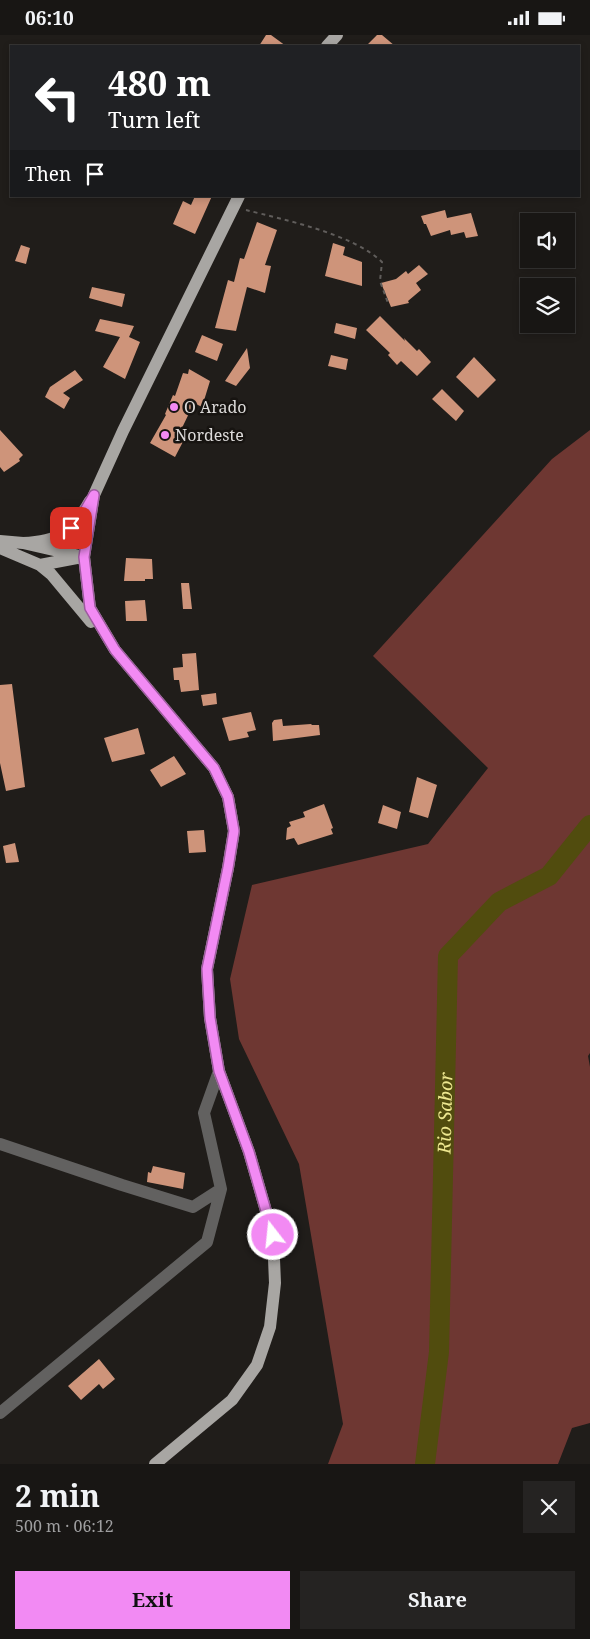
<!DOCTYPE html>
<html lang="en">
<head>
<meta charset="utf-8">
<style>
	:root { --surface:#181614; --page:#252322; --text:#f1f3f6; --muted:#9f9fa0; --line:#363534; --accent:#f28af3 }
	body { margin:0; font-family:"Noto Serif",serif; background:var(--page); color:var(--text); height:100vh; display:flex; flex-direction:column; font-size:19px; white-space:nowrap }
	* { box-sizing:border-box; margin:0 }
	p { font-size:16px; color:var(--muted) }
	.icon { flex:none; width:28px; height:28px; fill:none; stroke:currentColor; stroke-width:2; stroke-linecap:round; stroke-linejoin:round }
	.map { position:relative; height:1429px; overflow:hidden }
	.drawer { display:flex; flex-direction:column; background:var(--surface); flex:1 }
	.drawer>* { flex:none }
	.guide { position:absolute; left:10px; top:10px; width:570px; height:152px; border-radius:0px; box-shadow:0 2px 8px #0003,0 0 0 1px var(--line); background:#202124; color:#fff; overflow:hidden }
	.tools { position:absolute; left:520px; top:178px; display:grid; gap:10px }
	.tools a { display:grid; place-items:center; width:55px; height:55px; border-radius:0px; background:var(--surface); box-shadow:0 2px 8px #0003,0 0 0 1px var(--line); font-size:25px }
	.pin { position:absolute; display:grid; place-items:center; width:42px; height:42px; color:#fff; margin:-21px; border-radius:10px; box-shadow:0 2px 8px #0006 }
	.me { position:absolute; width:55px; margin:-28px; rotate:344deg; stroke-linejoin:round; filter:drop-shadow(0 0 4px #0008) }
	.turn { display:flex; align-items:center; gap:18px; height:105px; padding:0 15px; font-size:22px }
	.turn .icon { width:65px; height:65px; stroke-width:2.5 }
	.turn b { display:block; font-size:35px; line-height:42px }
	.then { display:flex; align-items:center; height:48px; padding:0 15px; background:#0003; gap:10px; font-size:19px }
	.round { display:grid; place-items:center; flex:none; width:52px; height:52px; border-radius:0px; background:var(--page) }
	.overview { display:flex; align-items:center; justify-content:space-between; height:85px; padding:0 15px }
	h1 { font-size:30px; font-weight:700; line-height:38px }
	.primary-button { display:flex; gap:10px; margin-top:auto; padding:10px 15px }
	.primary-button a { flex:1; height:58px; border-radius:0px; background:var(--accent); color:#111; font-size:20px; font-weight:700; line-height:58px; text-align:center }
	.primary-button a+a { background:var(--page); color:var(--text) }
	.status { display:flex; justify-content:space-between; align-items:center; height:35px; padding:0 25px; background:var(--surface); direction:ltr }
	.status svg { height:14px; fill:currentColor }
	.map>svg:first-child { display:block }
</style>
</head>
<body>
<div class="status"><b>06:10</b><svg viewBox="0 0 49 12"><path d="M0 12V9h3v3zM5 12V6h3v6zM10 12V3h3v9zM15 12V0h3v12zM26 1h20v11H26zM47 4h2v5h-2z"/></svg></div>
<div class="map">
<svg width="590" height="1429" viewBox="0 0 590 1429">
	<rect width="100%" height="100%" fill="#201d1a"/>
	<path fill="#6e3732" d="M 590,395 L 590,1018 L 588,1021 L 590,1032 L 590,1388 L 572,1393 L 558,1429 L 328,1429 L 343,1389 L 299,1129 L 239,1004 L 230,944 L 252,850 L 428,809 L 488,733 L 373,621 L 552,424 Z"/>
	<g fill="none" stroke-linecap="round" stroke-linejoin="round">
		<path stroke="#514c0e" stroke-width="20" id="s1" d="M 425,1429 L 439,1317 L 448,921 L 499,867 L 549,841 L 590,790"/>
	</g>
	<path fill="#ce947a" d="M 266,0 L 271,0 L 286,11 L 259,11 Z
		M 377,0 L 382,0 L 395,11 L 366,11 Z
		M 195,161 L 212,161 L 195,199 L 173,189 L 183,166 L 191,170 Z
		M 445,175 L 447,183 L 471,178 L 478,201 L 466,203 L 464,197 L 451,200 L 450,195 L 431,201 L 426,189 L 424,189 L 421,181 Z
		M 257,187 L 277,195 L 265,230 L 271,231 L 265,258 L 247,252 L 236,296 L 215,293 L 228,245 L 234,247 L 240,223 L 244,224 Z
		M 333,208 L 345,212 L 343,220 L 362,227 L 362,251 L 325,241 Z
		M 21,210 L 30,213 L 26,229 L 15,226 Z
		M 419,230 L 428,239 L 416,248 L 421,255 L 408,266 L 409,268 L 391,272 L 381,248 L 396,244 L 406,236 L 408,239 Z
		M 92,252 L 125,259 L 122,272 L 89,263 Z
		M 380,281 L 405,306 L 404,303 L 417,316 L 419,314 L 431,327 L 417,341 L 401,326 L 397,330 L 388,320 L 390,318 L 366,295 Z
		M 100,284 L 134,291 L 129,302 L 140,307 L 125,344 L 103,332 L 120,302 L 95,296 Z
		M 336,288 L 357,293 L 355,304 L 334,298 Z
		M 202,300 L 223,309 L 217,326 L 195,317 Z
		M 247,313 L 250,333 L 236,351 L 225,346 Z
		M 331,320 L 348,324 L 346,335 L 328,331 Z
		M 474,322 L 496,345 L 478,363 L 456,342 Z
		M 189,334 L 210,346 L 202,372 L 194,368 L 181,395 L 187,399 L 175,422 L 150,408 L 166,380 L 165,379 L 173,360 L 175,361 L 183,338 L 188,339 Z
		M 75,335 L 83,345 L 63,358 L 70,363 L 64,374 L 45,362 L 50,352 Z
		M 442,354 L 464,376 L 456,386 L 432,364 Z
		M 0,395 L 23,420 L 19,424 L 20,426 L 4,437 L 0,432 Z
		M 126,523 L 152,524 L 153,544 L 145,544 L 145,546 L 124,546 Z
		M 181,548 L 189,548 L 192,574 L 183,574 Z
		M 145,565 L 147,586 L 126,586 L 125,566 Z
		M 196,618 L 199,655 L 181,657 L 179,645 L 174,645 L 173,633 L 183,632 L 182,619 Z
		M 12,649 L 25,752 L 6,756 L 0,728 L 0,650 Z
		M 216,658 L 217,669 L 203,671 L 201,660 Z
		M 251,677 L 256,695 L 247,697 L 249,702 L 229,706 L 222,683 Z
		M 282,684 L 283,691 L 311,689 L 312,690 L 319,690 L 320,700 L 273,706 L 272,688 L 274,685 Z
		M 138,693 L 145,719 L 112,727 L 104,703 Z
		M 174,721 L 186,739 L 161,752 L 150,735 Z
		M 417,742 L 437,750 L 428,783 L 409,777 Z
		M 324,769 L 333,793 L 331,794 L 333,799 L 298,810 L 294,803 L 286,805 L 287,793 L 291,791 L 289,787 L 305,782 L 303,777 Z
		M 383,770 L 401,777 L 397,794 L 378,788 Z
		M 204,795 L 206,817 L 189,818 L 187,796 Z
		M 15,808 L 19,827 L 6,828 L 3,811 Z
		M 153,1131 L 185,1138 L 183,1154 L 147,1147 L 148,1137 L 151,1138 Z
		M 99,1324 L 115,1344 L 103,1354 L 99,1349 L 81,1365 L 68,1351 Z"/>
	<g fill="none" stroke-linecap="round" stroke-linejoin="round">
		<path stroke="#605d5b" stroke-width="2" stroke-dasharray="4 4" stroke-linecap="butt" d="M 246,175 C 285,185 353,199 382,227 L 380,246 L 388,268"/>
		<path stroke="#626160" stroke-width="12" d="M 0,1109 L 122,1150 L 193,1172 L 221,1154 L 204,1078 L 219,1036
			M 0,1378 L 207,1207 L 221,1154"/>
		<path stroke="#a8a6a3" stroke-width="12" d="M 327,11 L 337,0
			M 0,506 L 23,508 L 84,522
			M 23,508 C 59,506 72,498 90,466
			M 0,513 L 40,530 L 51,539 L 91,587
			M 40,530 L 82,522
			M 155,1429 L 232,1365 L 257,1330 L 270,1292 L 275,1248 L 273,1200 L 249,1117 L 219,1036 L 210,983 L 207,934 L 228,833 L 234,796 L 228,762 L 214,733 L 115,615 L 90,573 L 84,522 L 94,460 L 123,396 L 239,161"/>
	</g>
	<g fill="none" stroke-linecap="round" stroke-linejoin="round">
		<defs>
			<path id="route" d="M 71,493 L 83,479 L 94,460 L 84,522 L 90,573 L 115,615 L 214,733 L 228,762 L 234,796 L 228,833 L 207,934 L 210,983 L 219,1036 L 249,1117 L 273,1200"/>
		</defs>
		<use href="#route" stroke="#9d5a9e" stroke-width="12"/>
		<use href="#route" stroke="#f28af3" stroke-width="9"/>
	</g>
	<g fill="#f28af3" stroke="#171411" stroke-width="2">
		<circle cx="174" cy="372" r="5"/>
		<circle cx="165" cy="400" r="5"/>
	</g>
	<g text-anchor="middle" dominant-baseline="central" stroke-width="5" stroke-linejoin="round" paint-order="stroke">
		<g font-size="16" fill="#dddbda" stroke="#171411" text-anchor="start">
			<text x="184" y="372">O Arado</text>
			<text x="175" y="400">Nordeste</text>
		</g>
		<g font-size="18" font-style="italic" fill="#ede68f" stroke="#171411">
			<text stroke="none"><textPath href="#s1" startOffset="352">Rio Sabor</textPath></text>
		</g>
	</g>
</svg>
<div class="tools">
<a><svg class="icon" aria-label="sound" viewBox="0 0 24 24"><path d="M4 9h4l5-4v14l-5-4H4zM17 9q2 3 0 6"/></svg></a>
<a><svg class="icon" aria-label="layers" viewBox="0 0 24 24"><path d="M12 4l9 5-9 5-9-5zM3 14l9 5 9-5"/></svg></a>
</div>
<div class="pin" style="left:71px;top:493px;background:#d93025"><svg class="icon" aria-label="arrive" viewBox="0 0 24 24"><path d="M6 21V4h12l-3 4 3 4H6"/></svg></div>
<svg class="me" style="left:273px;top:1200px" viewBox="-20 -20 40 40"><circle r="17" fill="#f28af3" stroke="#fff" stroke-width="3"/><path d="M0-11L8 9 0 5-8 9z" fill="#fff"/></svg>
<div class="guide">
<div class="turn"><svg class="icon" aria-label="left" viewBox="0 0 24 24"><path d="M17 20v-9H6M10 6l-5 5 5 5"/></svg><div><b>480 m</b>Turn left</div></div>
<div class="then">Then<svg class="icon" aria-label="arrive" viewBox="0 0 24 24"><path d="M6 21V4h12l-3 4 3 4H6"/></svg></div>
</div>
</div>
<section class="drawer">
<div class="overview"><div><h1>2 min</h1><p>500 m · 06:12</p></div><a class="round"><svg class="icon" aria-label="close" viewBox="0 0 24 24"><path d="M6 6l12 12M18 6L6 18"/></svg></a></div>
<div class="primary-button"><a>Exit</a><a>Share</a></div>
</section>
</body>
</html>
